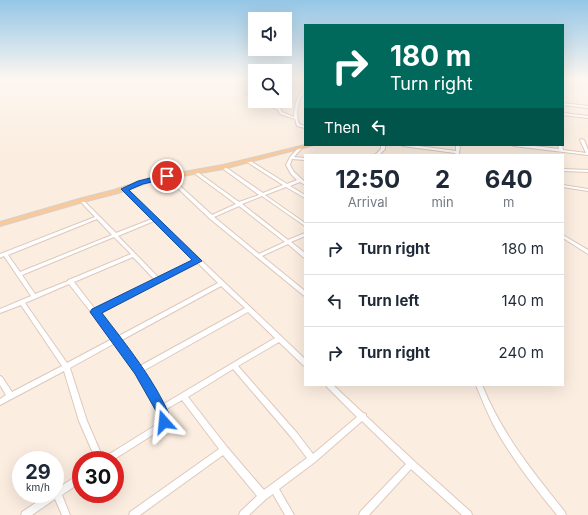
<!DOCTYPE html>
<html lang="en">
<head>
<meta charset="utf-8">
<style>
	:root { --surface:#fff; --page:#f2f2f3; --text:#1f2937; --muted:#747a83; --line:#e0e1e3 }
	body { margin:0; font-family:Inter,sans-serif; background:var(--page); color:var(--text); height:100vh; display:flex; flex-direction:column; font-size:15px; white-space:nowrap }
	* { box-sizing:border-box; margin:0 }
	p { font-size:13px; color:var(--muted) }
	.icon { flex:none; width:22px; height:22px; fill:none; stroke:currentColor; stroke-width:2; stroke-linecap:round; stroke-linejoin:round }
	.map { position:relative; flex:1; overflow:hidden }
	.side { position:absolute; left:304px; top:154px; width:260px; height:232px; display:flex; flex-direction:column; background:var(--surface); border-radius:0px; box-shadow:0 4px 16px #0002 }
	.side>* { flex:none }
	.banner { position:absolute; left:304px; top:24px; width:260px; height:122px; border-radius:0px; box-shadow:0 4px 16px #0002; background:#00695c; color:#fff; overflow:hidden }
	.fabs { position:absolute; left:248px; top:12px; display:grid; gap:8px }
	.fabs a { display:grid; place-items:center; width:44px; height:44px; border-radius:0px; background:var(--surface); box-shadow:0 4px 16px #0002; font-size:20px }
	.speed { position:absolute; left:12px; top:451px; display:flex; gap:8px; font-size:20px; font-weight:700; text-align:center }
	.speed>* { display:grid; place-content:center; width:52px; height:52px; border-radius:50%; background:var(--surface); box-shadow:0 4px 16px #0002; line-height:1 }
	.speed small { font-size:10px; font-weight:400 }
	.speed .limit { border:6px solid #d22; background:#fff; color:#111 }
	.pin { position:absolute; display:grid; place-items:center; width:34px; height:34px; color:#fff; margin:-17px; border:2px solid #fff; border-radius:50%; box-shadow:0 1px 4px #0007 }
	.me { position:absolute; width:44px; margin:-22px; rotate:342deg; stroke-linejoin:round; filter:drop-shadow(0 0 3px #0008) }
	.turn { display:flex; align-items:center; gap:14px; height:84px; padding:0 20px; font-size:18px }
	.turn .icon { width:52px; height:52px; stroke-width:2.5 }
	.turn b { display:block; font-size:28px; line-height:34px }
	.then { display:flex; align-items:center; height:38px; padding:0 20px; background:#0003; gap:8px; font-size:15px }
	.eta { display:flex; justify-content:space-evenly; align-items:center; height:68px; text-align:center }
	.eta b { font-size:24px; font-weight:700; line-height:28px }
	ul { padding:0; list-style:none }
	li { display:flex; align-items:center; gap:12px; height:52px; padding:0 20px; border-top:1px solid var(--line) }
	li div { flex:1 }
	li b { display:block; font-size:15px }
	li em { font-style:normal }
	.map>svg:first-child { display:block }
</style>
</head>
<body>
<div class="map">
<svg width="588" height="515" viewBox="0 0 588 515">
	<rect width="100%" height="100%" fill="#fbede0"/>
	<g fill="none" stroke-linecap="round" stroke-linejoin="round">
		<defs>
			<path id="street" d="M 244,79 L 246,79 L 243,83 L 245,92 L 255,98 L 255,100 L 243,92 L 241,83 Z
				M 304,88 L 305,88 C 304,92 303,94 301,97 C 297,106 296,115 299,124 L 305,126 L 305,128 L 297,126 L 295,119 L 280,114 L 278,110 L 258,101 L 262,101 L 277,108 L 275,101 L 277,101 L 282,112 L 294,117 C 294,106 297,97 304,88 Z
				M 563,103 L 588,106 L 588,108 L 563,105 Z
				M 563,113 L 588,116 L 588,118 L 563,115 Z
				M 581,139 L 584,140 L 588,150 L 588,155 L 514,146 L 512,145 L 526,145 L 559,149 L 558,145 L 562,145 L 563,150 L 586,153 L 580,140 Z
				M 381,145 L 385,145 L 385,149 L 379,155 L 375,155 L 381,149 Z
				M 401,145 L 411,145 L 456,151 L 456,145 L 460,145 L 459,154 L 457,155 L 456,155 L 455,153 L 403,146 Z
				M 299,147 L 302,148 L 294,157 L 305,158 L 305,160 L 292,159 L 290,165 L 294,172 L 305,182 L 305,185 L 300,182 L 290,186 L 305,195 L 305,198 L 286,187 L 265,195 L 305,223 L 305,226 L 262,196 L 242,204 L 288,240 L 305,233 L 305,236 L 291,242 L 305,253 L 305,258 L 303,257 L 288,244 L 262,256 L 305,291 L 305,296 L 303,295 L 209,218 L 165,176 L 167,175 L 168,175 L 212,215 L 236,204 L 194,173 L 194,171 L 196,171 L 239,202 L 259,195 L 222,168 L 222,166 L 224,166 L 263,193 L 283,185 L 247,162 L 247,160 L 249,160 L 287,184 L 297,180 L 291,174 L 286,165 L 290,157 ZM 239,206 L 285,242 L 259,254 L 214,217 Z
				M 563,169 L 588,170 L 588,172 L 563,171 Z
				M 563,185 L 588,189 L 588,191 L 563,187 Z
				M 123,188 L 125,188 L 305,359 L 305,366 L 303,365 L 279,342 L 238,366 L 297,433 L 313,454 L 357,417 L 327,387 L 326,385 L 333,385 L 363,413 L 366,414 L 366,416 L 414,461 L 471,512 L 472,515 L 462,515 L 411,469 L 369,515 L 359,515 L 360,512 L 406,464 L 362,421 L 315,462 L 279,489 L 294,515 L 285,515 L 273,494 L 266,499 L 249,515 L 239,515 L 240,512 L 257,496 L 223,455 L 140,515 L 129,515 L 130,512 L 219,449 L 182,400 L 165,410 L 169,418 L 162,429 L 113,460 L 96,460 L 79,421 L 64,371 L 0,405 L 0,399 L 6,395 L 0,385 L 0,376 L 2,377 L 12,392 L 62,366 L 21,305 L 0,313 L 0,309 L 31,296 L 4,256 L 0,258 L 0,254 L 95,217 L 80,201 L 80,199 L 82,199 L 116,233 L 152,219 L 123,190 ZM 97,219 L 112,235 L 20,272 L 8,255 ZM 154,221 L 195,260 L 159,278 L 118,236 ZM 114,237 L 131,254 L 71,279 L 68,280 L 68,281 L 35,294 L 22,275 ZM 133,257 L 155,280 L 95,309 L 74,282 ZM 198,263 L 218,283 L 117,337 L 98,313 ZM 69,284 L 112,339 L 67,363 L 25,303 ZM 221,286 L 245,308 L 140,366 L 120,341 ZM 248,312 L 275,338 L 162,405 L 143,371 ZM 115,343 L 137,372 L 161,418 L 156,425 L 103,458 L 87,421 L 70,368 ZM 233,369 L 291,437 L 307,458 L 264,490 L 227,447 L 188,397 Z
				M 563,235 L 588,250 L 588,254 L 563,238 Z
				M 476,385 L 482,385 C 502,434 532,471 565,512 L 566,515 L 557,515 C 533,485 509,455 492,422 C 486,410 481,397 476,385 Z
				M 81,473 L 81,482 L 62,495 L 70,515 L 62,515 L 55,499 L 32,515 L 21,515 L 22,512 L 49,494 L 55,494 L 55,490 Z"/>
			<path id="primary" d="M 305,145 L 314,145 L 223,169 L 153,181 L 118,193 L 83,202 L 0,226 L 0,222 L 79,199 L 114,190 L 150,178 L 223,165 Z"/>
		</defs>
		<use href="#street" stroke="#dec8bd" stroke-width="2"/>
		<use href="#primary" stroke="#d7cfcc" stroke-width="2"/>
		<use href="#street" fill="#fff" fill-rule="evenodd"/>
		<use href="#primary" fill="#f8c99a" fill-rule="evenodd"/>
	</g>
	<linearGradient id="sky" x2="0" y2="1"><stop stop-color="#94c6e6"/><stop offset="0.52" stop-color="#fdf7f1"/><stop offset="1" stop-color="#fdf7f1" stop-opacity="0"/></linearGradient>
	<rect width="588" height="151" fill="url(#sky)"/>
	<path fill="#1a73e8" stroke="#114b97" d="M 167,174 L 169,175 L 169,178 L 143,184 L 129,190 L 202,261 L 102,313 C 128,347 154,379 171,418 L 169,426 L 164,428 L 159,426 L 156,411 L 135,374 L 90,312 L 92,309 L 192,260 L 121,189 L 138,181 Z"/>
</svg>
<div class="fabs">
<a><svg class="icon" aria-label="sound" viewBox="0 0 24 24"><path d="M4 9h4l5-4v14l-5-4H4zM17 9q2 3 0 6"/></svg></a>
<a><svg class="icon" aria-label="search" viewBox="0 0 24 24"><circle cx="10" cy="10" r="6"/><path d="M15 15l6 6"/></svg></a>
</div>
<div class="speed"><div>29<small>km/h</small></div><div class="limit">30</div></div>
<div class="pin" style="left:167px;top:176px;background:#d93025"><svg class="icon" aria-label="arrive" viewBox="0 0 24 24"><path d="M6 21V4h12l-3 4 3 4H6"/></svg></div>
<svg class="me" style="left:164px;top:422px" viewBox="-20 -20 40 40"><path d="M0-17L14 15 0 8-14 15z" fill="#1a73e8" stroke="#fff" stroke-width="4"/></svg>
<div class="banner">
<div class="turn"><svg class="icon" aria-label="right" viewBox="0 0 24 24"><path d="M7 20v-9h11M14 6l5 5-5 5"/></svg><div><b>180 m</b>Turn right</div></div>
<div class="then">Then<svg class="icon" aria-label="left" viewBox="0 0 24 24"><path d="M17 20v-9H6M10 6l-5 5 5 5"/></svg></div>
</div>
<section class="side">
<div class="eta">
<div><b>12:50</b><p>Arrival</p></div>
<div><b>2</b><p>min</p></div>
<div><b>640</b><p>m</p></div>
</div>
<ul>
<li><svg class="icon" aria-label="right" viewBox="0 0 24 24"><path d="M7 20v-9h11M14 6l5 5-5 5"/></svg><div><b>Turn right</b></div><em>180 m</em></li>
<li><svg class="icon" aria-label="left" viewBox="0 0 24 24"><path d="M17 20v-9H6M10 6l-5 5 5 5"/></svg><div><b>Turn left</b></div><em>140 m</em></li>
<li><svg class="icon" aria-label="right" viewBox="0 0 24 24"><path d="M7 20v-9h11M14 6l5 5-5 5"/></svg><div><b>Turn right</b></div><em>240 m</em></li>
</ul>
</section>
</div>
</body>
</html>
